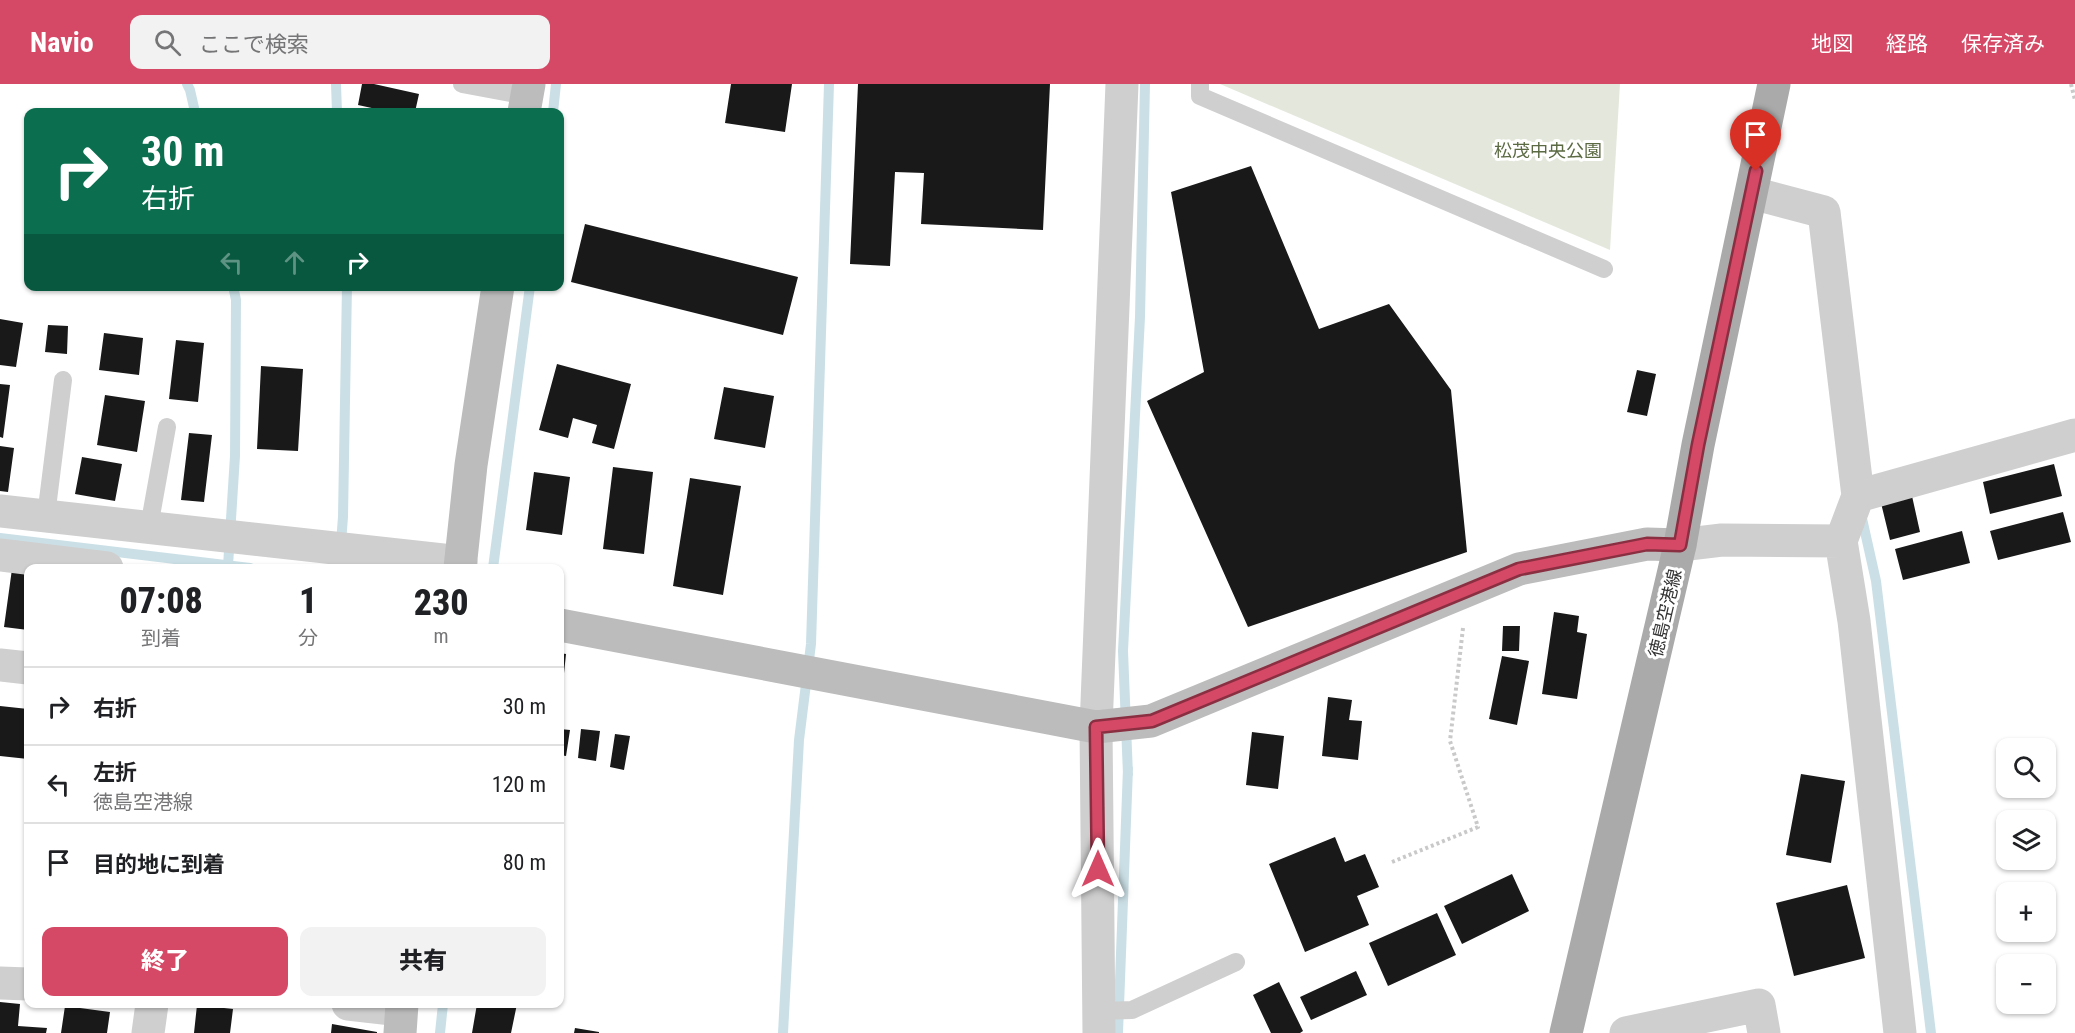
<!DOCTYPE html>
<html lang="ja">
<head>
<meta charset="utf-8">
<style>
	:root { --surface:#fff; --page:#f2f2f2; --text:#202124; --muted:#757577; --line:#e0e0e0; --accent:#d54966 }
	body { margin:0; font-family:"Roboto Condensed","Noto Sans JP",sans-serif; background:var(--page); color:var(--text); height:100vh; display:flex; flex-direction:column; font-size:22px; white-space:nowrap }
	* { box-sizing:border-box; margin:0 }
	p { font-size:20px; color:var(--muted) }
	.icon { flex:none; width:33px; height:33px; fill:none; stroke:currentColor; stroke-width:2; stroke-linecap:round; stroke-linejoin:round }
	.map { position:relative; flex:1; overflow:hidden }
	.panel { position:absolute; left:24px; top:480px; width:540px; height:444px; display:flex; flex-direction:column; background:var(--surface); border-radius:12px; box-shadow:0 2px 4px #0004 }
	.panel>* { flex:none }
	.guide { position:absolute; left:24px; top:24px; width:540px; height:183px; border-radius:12px; box-shadow:0 2px 4px #0004; background:#0b6e4f; color:#fff; overflow:hidden }
	.controls { position:absolute; left:1996px; top:654px; display:grid; gap:12px }
	.controls a { display:grid; place-items:center; width:60px; height:60px; border-radius:12px; background:var(--surface); box-shadow:0 2px 4px #0004; font-size:30px }
	.pin { position:absolute; display:grid; place-items:center; width:51px; height:51px; color:#fff; margin:-62px -26px; border-radius:50% 50% 50% 0; rotate:-45deg; box-shadow:0 0 6px #0007 }
	.pin .icon { rotate:45deg }
	.me { position:absolute; width:66px; margin:-33px; rotate:0deg; stroke-linejoin:round; filter:drop-shadow(0 0 4px #0008) }
	.turn { display:flex; align-items:center; gap:21px; height:126px; padding:0 18px; font-size:27px }
	.turn .icon { width:78px; height:78px; stroke-width:2.5 }
	.turn b { display:block; font-size:42px; line-height:51px }
	.lanes { display:flex; align-items:center; height:57px; padding:0 18px; background:#0003; justify-content:center; gap:30px; direction:ltr }
	.lanes .off { opacity:.35 }
	.eta { display:flex; justify-content:space-evenly; align-items:center; height:102px; text-align:center }
	.eta b { font-size:36px; font-weight:800; line-height:42px }
	.button { display:flex; gap:12px; margin-top:auto; padding:12px 18px }
	.button a { flex:1; height:69px; border-radius:12px; background:var(--accent); color:#fff; font-size:24px; font-weight:800; line-height:69px; text-align:center }
	.button a+a { background:var(--page); color:var(--text) }
	ul { padding:0; list-style:none }
	li { display:flex; align-items:center; gap:18px; height:78px; padding:0 18px; border-top:2px solid var(--line) }
	li div { flex:1 }
	li b { display:block; font-size:22px }
	li em { font-style:normal }
	header { display:flex; align-items:center; gap:36px; box-sizing:border-box; height:84px; padding:0 30px; background:var(--accent); color:#fff }
	header strong { font-size:28px }
	nav { display:flex; gap:33px; margin-inline-start:auto; font-size:21px }
	.search { width:420px; height:54px; background:var(--page); display:flex; align-items:center; gap:15px; box-sizing:border-box; padding:0 21px; border-radius:12px; color:var(--muted); font-size:22px }
	.map>svg:first-child { display:block }
</style>
</head>
<body>
<header>
<strong>Navio</strong>
<div class="search"><svg class="icon" aria-label="search" viewBox="0 0 24 24"><circle cx="10" cy="10" r="6"/><path d="M15 15l6 6"/></svg>ここで検索</div>
<nav><a>地図</a><a>経路</a><a>保存済み</a></nav>
</header>
<div class="map">
<svg width="2075" height="949" viewBox="0 0 2075 949">
	<rect width="100%" height="100%" fill="#fff"/>
	<path fill="#e4e8dc" d="M 1220,0 L 1620,0 L 1610,166 Z"/>
	<g fill="none" stroke-linecap="round" stroke-linejoin="round">
		<path stroke="#cbe0e6" stroke-width="10" d="M 187,0 L 190,6 L 195,28
			M 336,0 L 337,28
			M 553,28 L 556,0
			M 1861,430 L 1876,497 L 1931,949
			M 0,454 L 250,484
			M 228,482 L 235,372 L 236,216 L 233,202
			M 339,484 L 343,433 L 347,202
			M 493,484 L 530,202
			M 1128,691 L 1123,567 L 1140,233 L 1145,0
			M 440,949 L 443,920
			M 783,949 L 799,656 L 811,560 L 829,0
			M 1118,949 L 1128,684"/>
	</g>
	<path fill="#191919" d="M 362,0 L 374,0 L 419,10 L 415,28 L 390,28 L 358,21 Z
		M 731,0 L 792,0 L 785,48 L 725,39 Z
		M 858,0 L 1050,0 L 1043,146 L 921,140 L 924,89 L 895,88 L 890,182 L 850,180 Z
		M 1251,82 L 1319,245 L 1389,220 L 1451,306 L 1467,468 L 1248,543 L 1147,317 L 1204,288 L 1171,108 Z
		M 585,140 L 798,193 L 783,251 L 571,198 Z
		M 0,235 L 23,239 L 16,283 L 0,281 Z
		M 48,241 L 68,242 L 67,270 L 45,268 Z
		M 104,249 L 143,254 L 139,291 L 99,286 Z
		M 176,256 L 204,259 L 198,318 L 169,315 Z
		M 557,280 L 631,300 L 614,365 L 592,359 L 597,341 L 573,334 L 568,354 L 539,346 Z
		M 261,282 L 303,285 L 298,367 L 257,365 Z
		M 1637,286 L 1656,290 L 1647,332 L 1627,328 Z
		M 0,300 L 10,301 L 3,354 L 0,353 Z
		M 724,303 L 774,312 L 765,364 L 714,355 Z
		M 105,311 L 145,317 L 137,368 L 97,361 Z
		M 189,349 L 212,351 L 204,418 L 181,416 Z
		M 0,362 L 14,364 L 8,408 L 0,407 Z
		M 82,373 L 122,380 L 115,417 L 75,410 Z
		M 2054,380 L 2062,412 L 1990,430 L 1983,398 Z
		M 613,383 L 653,388 L 644,470 L 603,465 Z
		M 534,388 L 570,393 L 562,451 L 526,446 Z
		M 690,394 L 741,402 L 723,511 L 673,502 Z
		M 1912,412 L 1920,448 L 1890,456 L 1881,419 Z
		M 2063,428 L 2071,458 L 1998,476 L 1990,447 Z
		M 1962,447 L 1970,479 L 1903,496 L 1895,465 Z
		M 12,485 L 28,488 L 28,546 L 4,543 Z
		M 1554,528 L 1579,532 L 1577,548 L 1587,550 L 1577,615 L 1542,610 Z
		M 1503,542 L 1520,542 L 1519,567 L 1502,567 Z
		M 560,569 L 566,570 L 561,618 L 560,618 Z
		M 1502,572 L 1529,577 L 1517,641 L 1489,635 Z
		M 1328,613 L 1352,616 L 1349,636 L 1362,637 L 1358,676 L 1322,672 Z
		M 0,622 L 28,625 L 28,675 L 0,672 Z
		M 560,645 L 570,646 L 566,672 L 560,671 Z
		M 581,645 L 600,647 L 596,677 L 578,674 Z
		M 1252,648 L 1284,652 L 1278,705 L 1246,701 Z
		M 615,650 L 630,652 L 624,686 L 610,683 Z
		M 1801,690 L 1845,697 L 1831,779 L 1786,771 Z
		M 1335,753 L 1345,778 L 1365,770 L 1379,803 L 1357,812 L 1369,841 L 1305,868 L 1269,780 Z
		M 1512,790 L 1529,827 L 1462,860 L 1444,822 Z
		M 1847,801 L 1865,874 L 1794,892 L 1776,819 Z
		M 1437,829 L 1456,871 L 1388,902 L 1369,859 Z
		M 27,838 L 28,839 L 28,860 L 25,860 Z
		M 1356,887 L 1367,911 L 1311,936 L 1300,913 Z
		M 1279,898 L 1303,947 L 1300,949 L 1271,949 L 1253,911 Z
		M 0,918 L 20,920 L 18,942 L 47,944 L 46,949 L 0,949 Z
		M 477,920 L 517,920 L 511,949 L 472,949 Z
		M 197,921 L 233,925 L 230,949 L 194,949 Z
		M 65,922 L 110,928 L 107,949 L 61,949 Z
		M 332,940 L 377,948 L 377,949 L 331,949 Z
		M 575,944 L 599,948 L 599,949 L 574,949 Z"/>
	<g fill="none" stroke-linecap="round" stroke-linejoin="round">
		<path stroke="#c9c9c9" stroke-width="4" stroke-dasharray="3 3" stroke-linecap="butt" d="M 2071,0 L 2075,16
			M 1392,778 L 1478,743 L 1450,657 L 1463,544"/>
		<path stroke="#cfcfcf" stroke-width="18" d="M 462,0 L 527,12
			M 1200,0 L 1200,12 L 1604,185
			M 46,432 L 63,296
			M 149,443 L 167,343
			M 1099,927 L 1132,926 L 1236,878"/>
		<path stroke="#cfcfcf" stroke-width="33" d="M 1752,109 L 1824,128 L 1858,412
			M 0,427 L 461,478
			M 1680,461 L 1722,456 L 1841,457
			M 0,471 L 107,484
			M 0,581 L 28,584
			M 0,899 L 28,900
			M 348,920 L 401,926
			M 148,949 L 152,920
			M 1099,949 L 1096,643 L 1122,0
			M 1626,949 L 1759,921 L 1764,949
			M 1900,949 L 1854,537 L 1841,457 L 1858,412 L 2075,351"/>
		<path stroke="#bcbcbc" stroke-width="33" d="M 524,28 L 529,0
			M 460,484 L 471,381 L 498,202
			M 560,541 L 1096,643 L 1151,637 L 1519,485 L 1647,460 L 1680,461
			M 400,949 L 402,920"/>
		<path stroke="#aaa" stroke-width="33" d="M 1566,949 L 1680,461 L 1698,361 L 1774,0"/>
	</g>
	<g fill="none" stroke-linecap="round" stroke-linejoin="round">
		<defs>
			<path id="route" d="M 1098,785 L 1096,643 L 1152,637 L 1519,485 L 1647,460 L 1680,461 L 1698,361 L 1756,87"/>
		</defs>
		<use href="#route" stroke="#8a2f42" stroke-width="15"/>
		<use href="#route" stroke="#d54966" stroke-width="10"/>
	</g>
	<g text-anchor="middle" dominant-baseline="central" stroke-width="6" stroke-linejoin="round" paint-order="stroke">
		<g font-size="18" fill="#5b6a43" stroke="#fff">
			<text x="1548" y="66">松茂中央公園</text>
		</g>
		<g font-size="18" fill="#323232" stroke="#fff">
			<text transform="translate(1665 529) rotate(-77)">徳島空港線</text>
		</g>
	</g>
</svg>
<div class="controls">
<a><svg class="icon" aria-label="search" viewBox="0 0 24 24"><circle cx="10" cy="10" r="6"/><path d="M15 15l6 6"/></svg></a>
<a><svg class="icon" aria-label="layers" viewBox="0 0 24 24"><path d="M12 4l9 5-9 5-9-5zM3 14l9 5 9-5"/></svg></a>
<a>+</a>
<a>−</a>
</div>
<div class="pin" style="left:1756px;top:87px;background:#d93025"><svg class="icon" aria-label="arrive" viewBox="0 0 24 24"><path d="M6 21V4h12l-3 4 3 4H6"/></svg></div>
<svg class="me" style="left:1098px;top:785px" viewBox="-20 -20 40 40"><path d="M0-17L14 15 0 8-14 15z" fill="#d54966" stroke="#fff" stroke-width="4"/></svg>
<div class="guide">
<div class="turn"><svg class="icon" aria-label="right" viewBox="0 0 24 24"><path d="M7 20v-9h11M14 6l5 5-5 5"/></svg><div><b>30 m</b>右折</div></div>
<div class="lanes"><svg class="icon off" aria-label="left" viewBox="0 0 24 24"><path d="M17 20v-9H6M10 6l-5 5 5 5"/></svg><svg class="icon off" aria-label="ahead" viewBox="0 0 24 24"><path d="M12 20V5M6 11l6-6 6 6"/></svg><svg class="icon" aria-label="right" viewBox="0 0 24 24"><path d="M7 20v-9h11M14 6l5 5-5 5"/></svg></div>
</div>
<section class="panel">
<div class="eta">
<div><b>07:08</b><p>到着</p></div>
<div><b>1</b><p>分</p></div>
<div><b>230</b><p>m</p></div>
</div>
<ul>
<li><svg class="icon" aria-label="right" viewBox="0 0 24 24"><path d="M7 20v-9h11M14 6l5 5-5 5"/></svg><div><b>右折</b></div><em>30 m</em></li>
<li><svg class="icon" aria-label="left" viewBox="0 0 24 24"><path d="M17 20v-9H6M10 6l-5 5 5 5"/></svg><div><b>左折</b><p>徳島空港線</p></div><em>120 m</em></li>
<li><svg class="icon" aria-label="arrive" viewBox="0 0 24 24"><path d="M6 21V4h12l-3 4 3 4H6"/></svg><div><b>目的地に到着</b></div><em>80 m</em></li>
</ul>
<div class="button"><a>終了</a><a>共有</a></div>
</section>
</div>
</body>
</html>
